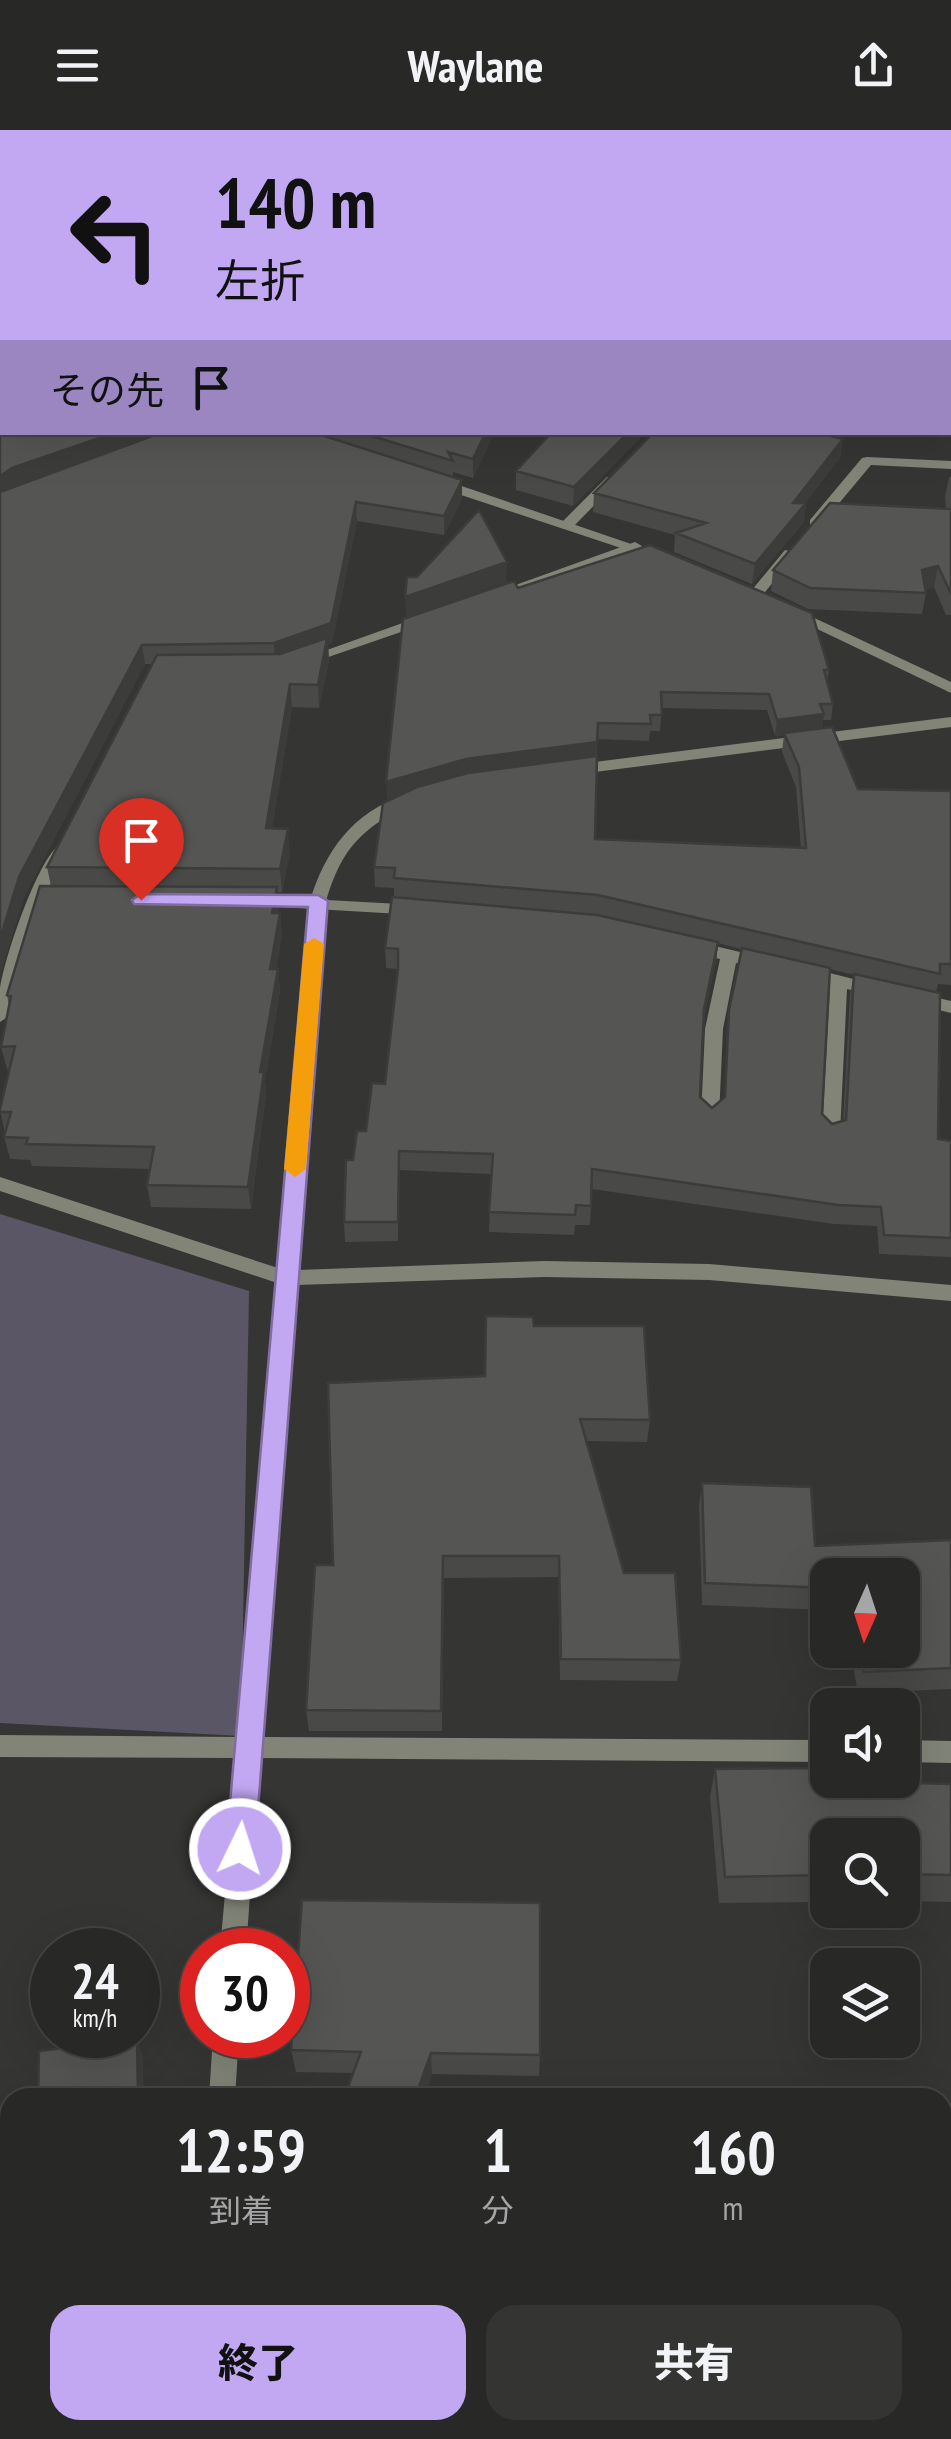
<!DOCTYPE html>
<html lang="ja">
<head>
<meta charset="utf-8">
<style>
	:root { --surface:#282826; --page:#343432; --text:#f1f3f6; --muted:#a5a6a7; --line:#444443; --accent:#c2a8f3 }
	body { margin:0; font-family:"PT Sans Narrow","Noto Sans JP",sans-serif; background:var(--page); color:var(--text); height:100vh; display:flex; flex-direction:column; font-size:38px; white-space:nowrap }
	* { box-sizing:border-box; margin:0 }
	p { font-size:32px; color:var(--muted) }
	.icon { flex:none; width:55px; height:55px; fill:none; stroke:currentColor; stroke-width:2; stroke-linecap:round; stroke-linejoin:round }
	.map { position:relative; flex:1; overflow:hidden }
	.side { position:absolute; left:0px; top:1958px; width:952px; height:352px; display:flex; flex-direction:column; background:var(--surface); border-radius:30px 30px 0 0; box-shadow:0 10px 40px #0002,0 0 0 2px var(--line) }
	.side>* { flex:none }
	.guide { position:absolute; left:0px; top:0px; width:952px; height:305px; box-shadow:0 10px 40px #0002,0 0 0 2px var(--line); background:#c2a8f3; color:#111; overflow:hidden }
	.needle { width:65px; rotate:183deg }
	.buttons { position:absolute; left:810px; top:1428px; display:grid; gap:20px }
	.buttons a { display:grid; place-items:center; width:110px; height:110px; border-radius:20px; background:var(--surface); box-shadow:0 10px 40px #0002,0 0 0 2px var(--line); font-size:50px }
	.speed { position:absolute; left:30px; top:1798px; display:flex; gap:20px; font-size:50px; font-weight:700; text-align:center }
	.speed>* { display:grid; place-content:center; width:130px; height:130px; border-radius:50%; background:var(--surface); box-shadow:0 10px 40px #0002,0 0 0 2px var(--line); line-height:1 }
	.speed small { font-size:25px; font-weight:400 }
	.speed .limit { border:15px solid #d22; background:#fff; color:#111 }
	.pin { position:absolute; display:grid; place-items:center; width:85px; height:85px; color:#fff; margin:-102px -42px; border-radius:50% 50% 50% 0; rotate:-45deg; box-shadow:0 0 10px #0007 }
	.pin .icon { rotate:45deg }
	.me { position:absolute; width:110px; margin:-55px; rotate:4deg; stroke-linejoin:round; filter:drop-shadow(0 0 8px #0008) }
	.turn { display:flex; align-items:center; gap:35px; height:210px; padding:0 50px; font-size:45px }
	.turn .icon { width:130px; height:130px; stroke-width:2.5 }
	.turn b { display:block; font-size:70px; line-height:85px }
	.then { display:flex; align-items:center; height:95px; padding:0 50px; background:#0003; gap:20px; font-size:38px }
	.eta { display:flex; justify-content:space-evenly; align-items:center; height:170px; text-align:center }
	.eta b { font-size:60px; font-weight:800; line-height:70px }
	.button { display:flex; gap:20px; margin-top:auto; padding:20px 50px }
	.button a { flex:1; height:115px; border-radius:30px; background:var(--accent); color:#111; font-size:40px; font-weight:800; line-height:115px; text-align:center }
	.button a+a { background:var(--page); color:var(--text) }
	header { display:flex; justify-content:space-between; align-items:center; height:130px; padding:0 50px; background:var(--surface); font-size:45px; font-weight:800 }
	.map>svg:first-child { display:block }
</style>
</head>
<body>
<header><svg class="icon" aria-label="menu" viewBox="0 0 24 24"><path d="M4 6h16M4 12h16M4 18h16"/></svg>Waylane<svg class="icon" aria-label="share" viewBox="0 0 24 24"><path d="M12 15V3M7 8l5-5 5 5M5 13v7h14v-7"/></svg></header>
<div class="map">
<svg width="951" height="2309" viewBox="0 0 951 2309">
	<rect width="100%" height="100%" fill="#353533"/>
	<path fill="#5b5666" d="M 0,1084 L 249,1161 L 241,1606 L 0,1593 Z"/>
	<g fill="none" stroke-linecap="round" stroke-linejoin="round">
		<path fill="#818477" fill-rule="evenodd" d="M 867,327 L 951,331 L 951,339 L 871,335 L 820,396 L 810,396 L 810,390 L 862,328 Z
			M 607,347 L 619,350 L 573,397 L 563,397 L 563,391 Z
			M 635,412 L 642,416 L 640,419 L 500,468 L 488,465 Z
			M 785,420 L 797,423 L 761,467 L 751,467 L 751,461 Z
			M 425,485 L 432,489 L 430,492 L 311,533 L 301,533 L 299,530 Z
			M 60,715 L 68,720 L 43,769 L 9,886 L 0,892 C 0,882 0,870 0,860 C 2,834 39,725 60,715 Z
			M 252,766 L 418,775 L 426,780 L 418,785 L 246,775 L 246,767 Z
			M 694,811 L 769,829 L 772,833 L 763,839 L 736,833 L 723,899 L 719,987 L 710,994 L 701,987 L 705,899 L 720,829 L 688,821 L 685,817 L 688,813 Z
			M 806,837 L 881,856 L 884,860 L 875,866 L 847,859 L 840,1004 L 831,1011 L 822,1004 L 830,855 L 800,847 L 797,843 L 800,839 Z
			M 913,862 L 951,871 L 951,883 L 907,872 L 904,868 Z"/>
		<path fill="#818477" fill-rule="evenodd" d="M 111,0 L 121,0 L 121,2 L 111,2 Z
			M 431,349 L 441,349 L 672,428 L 660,431 L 431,355 Z
			M 793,478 L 951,552 L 951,563 L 788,485 L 788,479 Z
			M 951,587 L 951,597 L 571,645 L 563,640 L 571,635 Z
			M 405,665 L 411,667 L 411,673 C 362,699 342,717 326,771 L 298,1140 L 544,1131 L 709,1134 L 951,1155 L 951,1171 L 709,1150 L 544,1147 L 297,1155 L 262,1607 L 828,1610 L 828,1632 L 260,1628 L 246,1820 L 220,1820 L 237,1628 L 0,1627 L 0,1605 L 238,1607 L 277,1153 L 0,1061 L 0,1047 L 278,1138 L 310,771 C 325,721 353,682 405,665 Z
			M 902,1610 L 951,1611 L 951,1633 L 902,1632 Z
			M 213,1905 L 239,1905 L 235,1968 L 209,1968 Z
			M 182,2300 L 212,2300 L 212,2309 L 182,2309 Z"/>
		<path fill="#ccd3b9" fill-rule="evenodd" d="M 942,2236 L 951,2236 L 951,2272 L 942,2272 Z
			M 0,2244 L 10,2244 L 10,2280 L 0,2280 Z"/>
	</g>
	<path fill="#494a47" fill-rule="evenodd" d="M 0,0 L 90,0 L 2,302 L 495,302 L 473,348 L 453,342 L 453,347 L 462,350 L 462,369 L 444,405 L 357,391 L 332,513 L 328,514 L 329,531 L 319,578 L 292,577 L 272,698 L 290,722 L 282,762 L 277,762 L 278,783 L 280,783 L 282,805 L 276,839 L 278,839 L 280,861 L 265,951 L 266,964 L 251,1079 L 151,1077 L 147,1055 L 150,1039 L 32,1036 L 30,1030 L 10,1029 L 4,1007 L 5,1004 L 0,979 L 10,939 L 7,939 L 1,917 L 9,875 L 7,865 L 51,756 L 47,737 L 152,534 L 145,534 L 24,767 L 0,844 Z
		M 552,302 L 646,302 L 573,376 L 516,360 L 516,341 Z
		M 843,309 L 840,328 L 805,373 L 806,373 L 804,392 L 752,454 L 674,422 L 675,405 L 593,382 L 594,363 Z
		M 949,347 L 951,347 L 951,485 L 946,485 L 934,457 L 926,459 L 926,463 L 922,484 L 808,479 L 771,461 L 773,440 L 946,379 L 945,368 Z
		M 518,458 L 829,540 L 827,552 L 833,574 L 831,590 L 823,590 L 822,598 L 858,659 L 951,661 L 951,855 L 938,854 L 936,862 L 938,1009 L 951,1011 L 951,1127 L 879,1124 L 877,1096 L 834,1094 L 592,1059 L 590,1095 L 575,1095 L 574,1105 L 489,1102 L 491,1044 L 399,1040 L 398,1111 L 345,1112 L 344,1092 L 353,1030 L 385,954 L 398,839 L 386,838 L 385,818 L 394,767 L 394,758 L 375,757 L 374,737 L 398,665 L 387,669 ZM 662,578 L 767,580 L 775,606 L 784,605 L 782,622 L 796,657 L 801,718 L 595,709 L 597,609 L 649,611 L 650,601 L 660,601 ZM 718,813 L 741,819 L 727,899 L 724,969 L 712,978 L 700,967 L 703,891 L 716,832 ZM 830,839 L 854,845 L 850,864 L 843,991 L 832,994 L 822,984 Z
		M 534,1196 L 650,1290 L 647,1312 L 586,1311 L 624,1443 L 681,1530 L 677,1551 L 560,1550 L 558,1447 L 444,1448 L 442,1601 L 309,1601 L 306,1580 L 333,1435 L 485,1246 Z
		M 702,1353 L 815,1416 L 951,1410 L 951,1559 L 858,1563 L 850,1520 L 902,1520 L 902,1445 L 828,1445 L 828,1480 L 702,1475 L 699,1375 Z
		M 715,1639 L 877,1652 L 951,1654 L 951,1772 L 902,1771 L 902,1705 L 828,1705 L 828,1772 L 719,1773 L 710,1667 Z
		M 291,1920 L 540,1925 L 539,1946 L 432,1944 L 424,1968 L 344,1968 L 353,1943 L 296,1942 Z"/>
	<path fill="#3c3c3a" d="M 117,302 L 174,302 L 0,367 L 0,346 L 12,338 Z
		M 486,302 L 495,302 L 473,348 L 473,329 Z
		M 629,302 L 646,302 L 573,376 L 574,357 Z
		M 843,309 L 840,328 L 790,392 L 793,373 Z
		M 462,350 L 462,369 L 444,405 L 444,386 Z
		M 356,372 L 357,391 L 332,513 L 328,514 L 329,531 L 319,578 L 318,555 L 275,532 L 274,513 Z
		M 806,373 L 804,392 L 752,454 L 755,434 Z
		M 507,432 L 506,452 L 406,487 L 405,467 Z
		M 938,436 L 934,457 L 918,461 L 922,440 Z
		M 142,515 L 145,534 L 24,767 L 0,844 L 0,809 L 19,747 Z
		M 290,554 L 292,577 L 268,722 L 266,698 Z
		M 824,584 L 822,600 L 775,606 L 777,590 Z
		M 597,612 L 596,629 L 466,645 L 387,669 L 386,652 L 466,629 Z
		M 288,699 L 290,722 L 282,762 L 280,739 Z
		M 277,757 L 279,779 L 274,805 L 272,783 Z
		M 280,783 L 282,805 L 272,861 L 270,839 Z
		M 718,812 L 716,832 L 701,899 L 704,879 Z
		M 278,839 L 280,861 L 265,951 L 266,964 L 251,1079 L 248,1057 L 260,942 Z
		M 137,1909 L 143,1926 L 144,1968 L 138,1968 Z
		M 431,1923 L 432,1944 L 424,1968 L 415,1968 Z"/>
	<path fill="#555653" stroke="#3c3c3a" stroke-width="2.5" d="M 0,0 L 86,0 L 86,2 L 2,2 L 2,302 L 117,302 L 12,338 L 0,346 L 0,224 L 2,217 L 0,216 L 0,98 L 2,98 L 2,87 L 0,87 Z
		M 342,0 L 951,0 L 951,68 L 950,2 L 336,2 Z
		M 163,302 L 312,302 L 462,350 L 444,386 L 356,372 L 331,493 L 274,513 L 142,515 L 19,747 L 0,809 L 0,362 Z
		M 359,302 L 486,302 L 473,329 L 448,322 L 453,331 Z
		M 552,302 L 629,302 L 574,357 L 516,341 Z
		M 654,302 L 815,302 L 843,309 L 793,373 L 806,373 L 755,434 L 676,403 L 706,393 L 594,363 Z
		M 830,373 L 951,379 L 951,464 L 938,436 L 922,440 L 926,463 L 810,458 L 773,440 Z
		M 479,380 L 507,432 L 405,467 L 407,447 L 417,447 Z
		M 650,415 L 812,483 L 829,540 L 824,540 L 833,574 L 820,574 L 824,584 L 777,590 L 769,564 L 661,562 L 662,585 L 650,585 L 651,594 L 598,593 L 597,612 L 466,629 L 386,652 L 403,489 L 514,451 L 518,458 Z
		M 327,508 L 318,555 L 290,554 L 266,698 L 288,699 L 280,739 L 47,737 L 157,525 L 280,524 Z
		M 832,597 L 858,659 L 951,661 L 951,834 L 940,834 L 940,844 L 598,765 L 394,748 L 395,738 L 374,737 L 383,673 L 417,657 L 468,643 L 597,626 L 595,709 L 806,718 L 799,637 L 784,603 Z
		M 40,756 L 277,757 L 272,783 L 280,783 L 270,839 L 278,839 L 260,942 L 264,942 L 248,1057 L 147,1055 L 154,1017 L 26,1014 L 28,1008 L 4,1007 L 11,982 L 0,982 L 0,979 L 15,916 L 1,917 L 11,866 L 7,865 Z
		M 392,767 L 597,785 L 718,812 L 704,879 L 700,967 L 712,978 L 725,967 L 729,880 L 742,818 L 830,838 L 822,984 L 832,994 L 846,990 L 854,844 L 940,863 L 938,1009 L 951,1011 L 951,1108 L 884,1105 L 881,1077 L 838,1075 L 592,1039 L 591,1076 L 576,1075 L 575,1085 L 489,1082 L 493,1024 L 399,1021 L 398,1092 L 344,1092 L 346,1030 L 353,1030 L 357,1001 L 366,1001 L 372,953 L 385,954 L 398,839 L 398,819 L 385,818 Z
		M 486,1186 L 533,1187 L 534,1196 L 644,1196 L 650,1290 L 580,1289 L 624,1443 L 675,1443 L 681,1530 L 561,1529 L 559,1426 L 443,1426 L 441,1581 L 306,1580 L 315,1435 L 333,1435 L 328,1253 L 485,1246 Z
		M 702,1353 L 811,1357 L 815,1416 L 951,1410 L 951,1538 L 864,1542 L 860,1520 L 902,1520 L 902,1445 L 828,1445 L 828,1458 L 705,1453 Z
		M 828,1638 L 828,1650 L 877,1650 L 877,1652 L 951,1654 L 951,1745 L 902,1744 L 902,1705 L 828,1705 L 828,1745 L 725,1747 L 715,1639 Z
		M 302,1770 L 540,1773 L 540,1925 L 431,1923 L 415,1968 L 344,1968 L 361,1922 L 291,1920 Z
		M 137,1909 L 138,1968 L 38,1968 L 39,1921 Z"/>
	<path fill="#c2a8f3" stroke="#7e6d9e" stroke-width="2.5" d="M 141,764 L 318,765 L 328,771 L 255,1719 L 250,1728 L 240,1732 L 231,1728 L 226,1719 L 308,777 L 134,774 L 132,770 Z"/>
	<path fill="#f59e0b" d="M 314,808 L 324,814 L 306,1039 L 295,1047 L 284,1039 L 304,814 Z"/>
</svg>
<div class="buttons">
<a><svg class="needle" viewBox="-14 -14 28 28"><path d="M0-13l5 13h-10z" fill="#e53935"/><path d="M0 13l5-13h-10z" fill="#a5a6a7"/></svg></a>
<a><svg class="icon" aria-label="sound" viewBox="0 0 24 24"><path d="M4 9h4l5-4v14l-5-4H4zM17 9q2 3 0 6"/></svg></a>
<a><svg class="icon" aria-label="search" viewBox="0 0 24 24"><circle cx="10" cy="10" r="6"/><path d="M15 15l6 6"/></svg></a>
<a><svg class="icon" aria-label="layers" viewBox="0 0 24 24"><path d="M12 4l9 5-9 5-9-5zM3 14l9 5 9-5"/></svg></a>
</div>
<div class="speed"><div>24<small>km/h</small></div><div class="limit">30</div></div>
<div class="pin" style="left:141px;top:770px;background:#d93025"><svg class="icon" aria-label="arrive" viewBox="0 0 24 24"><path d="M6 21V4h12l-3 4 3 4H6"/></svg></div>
<svg class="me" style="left:240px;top:1719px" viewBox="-20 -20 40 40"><circle r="17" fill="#c2a8f3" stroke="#fff" stroke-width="3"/><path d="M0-11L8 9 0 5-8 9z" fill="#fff"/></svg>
<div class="guide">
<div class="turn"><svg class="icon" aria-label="left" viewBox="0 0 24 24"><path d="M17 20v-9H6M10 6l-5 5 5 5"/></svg><div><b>140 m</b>左折</div></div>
<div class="then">その先<svg class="icon" aria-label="arrive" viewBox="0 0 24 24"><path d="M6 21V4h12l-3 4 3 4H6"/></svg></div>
</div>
<section class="side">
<div class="eta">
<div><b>12:59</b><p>到着</p></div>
<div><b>1</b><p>分</p></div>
<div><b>160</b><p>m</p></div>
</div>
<div class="button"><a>終了</a><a>共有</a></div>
</section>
</div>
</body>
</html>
